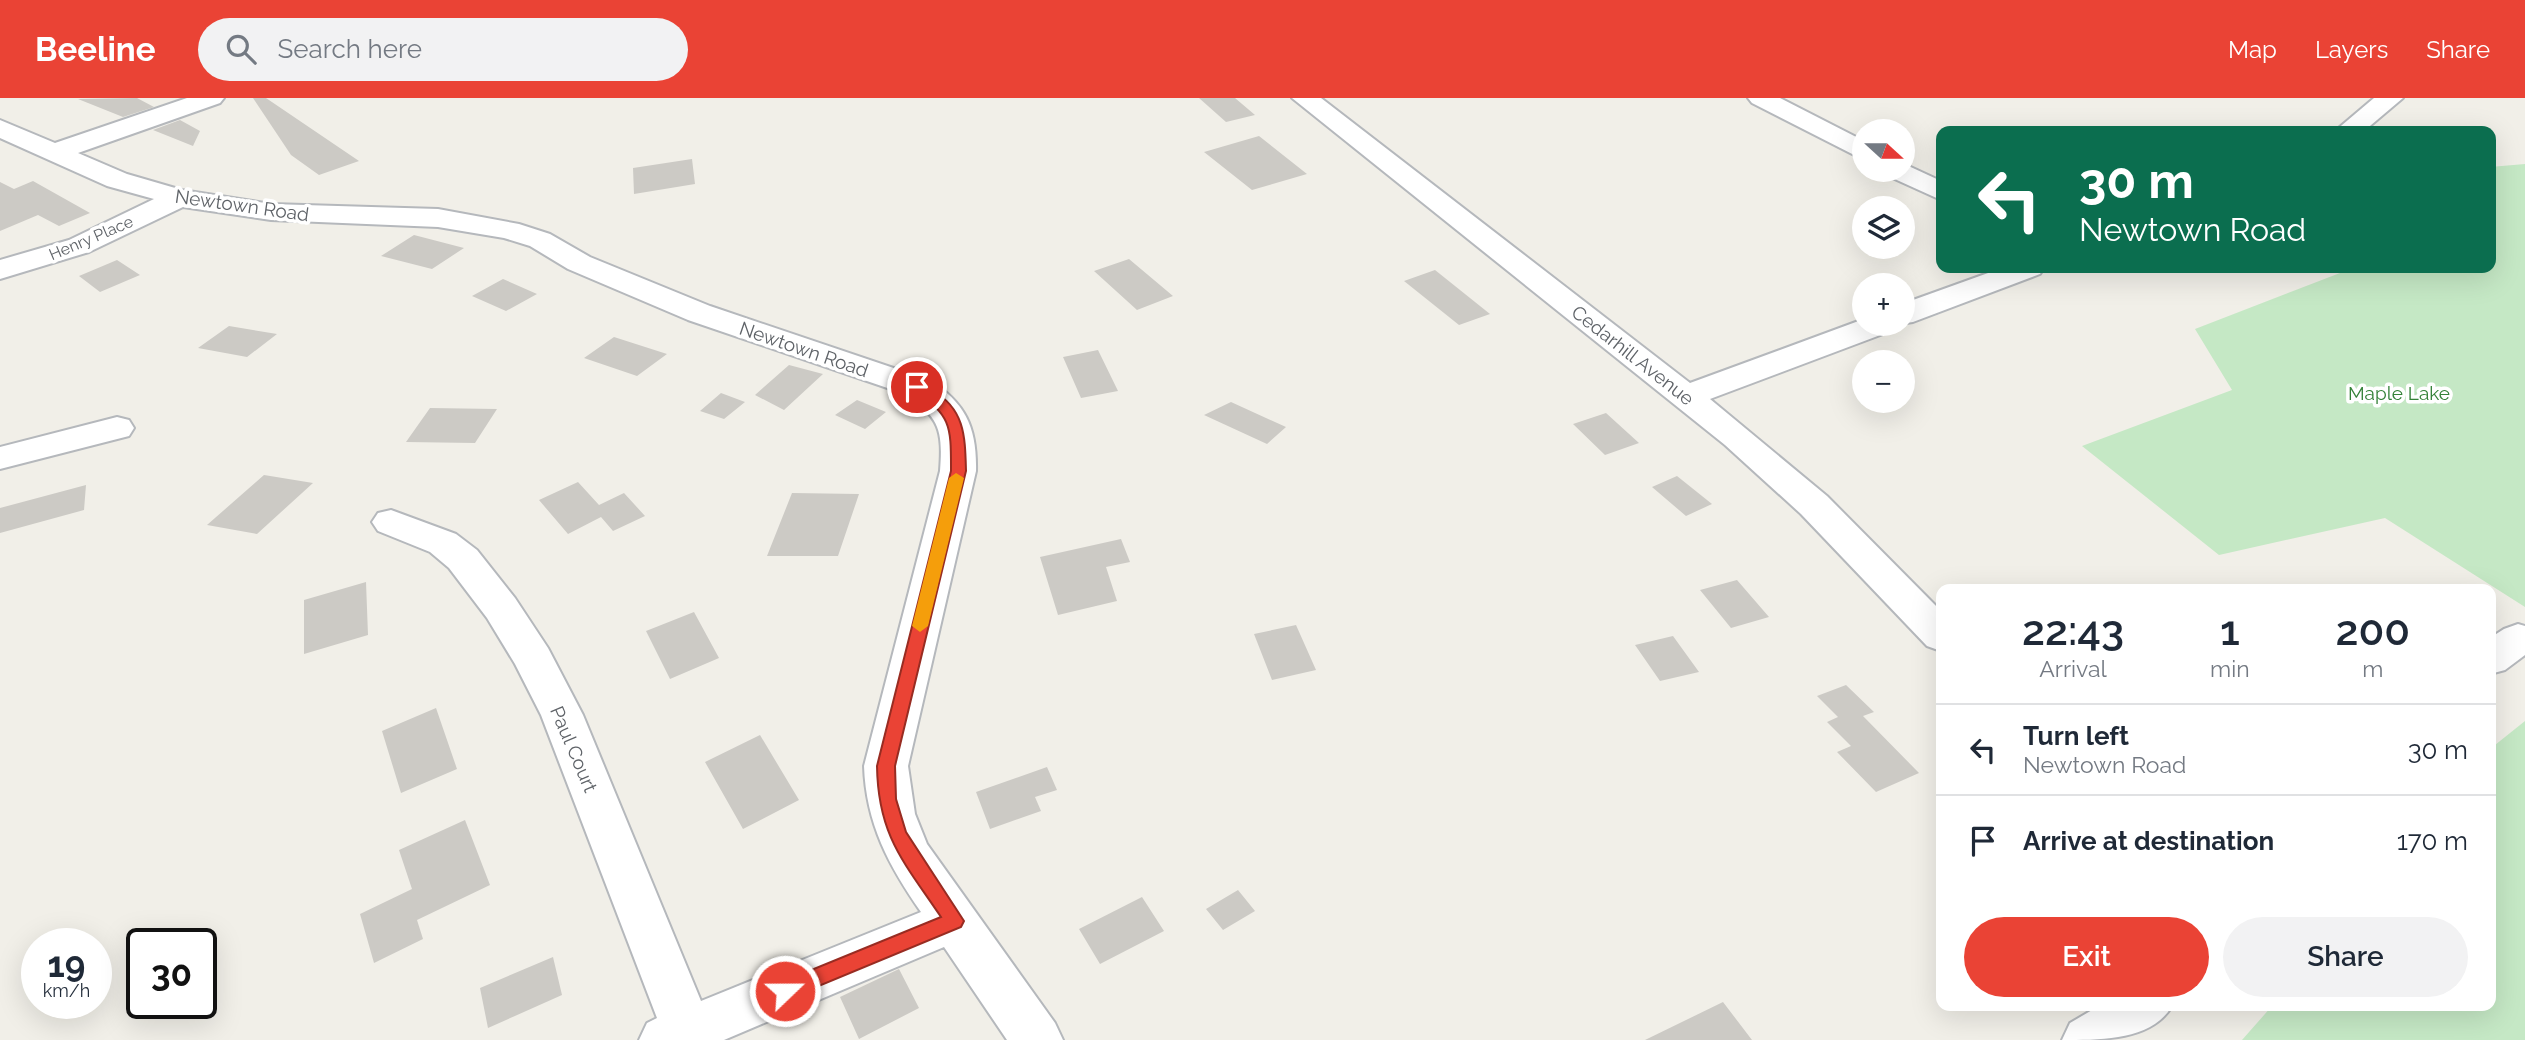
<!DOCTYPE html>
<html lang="en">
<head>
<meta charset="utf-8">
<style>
	:root { --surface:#fff; --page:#f2f2f3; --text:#1f2937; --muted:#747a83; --line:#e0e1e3; --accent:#ea4335 }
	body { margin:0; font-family:Raleway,sans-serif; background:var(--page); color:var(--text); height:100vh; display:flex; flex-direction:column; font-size:26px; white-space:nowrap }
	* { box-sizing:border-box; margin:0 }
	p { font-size:23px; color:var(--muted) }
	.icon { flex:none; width:38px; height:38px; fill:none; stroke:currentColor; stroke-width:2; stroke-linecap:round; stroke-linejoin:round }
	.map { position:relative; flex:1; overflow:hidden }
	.drawer { position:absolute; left:1936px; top:486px; width:560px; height:427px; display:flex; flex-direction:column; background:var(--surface); border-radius:14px; box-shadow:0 7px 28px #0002 }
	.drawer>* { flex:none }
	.hud { position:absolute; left:1936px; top:28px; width:560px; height:147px; border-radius:14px; box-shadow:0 7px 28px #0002; background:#0b6e4f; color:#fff; overflow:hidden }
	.needle { width:46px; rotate:111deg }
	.tools { position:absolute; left:1852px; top:21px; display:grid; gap:14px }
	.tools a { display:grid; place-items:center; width:63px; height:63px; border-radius:50%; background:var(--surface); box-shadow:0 7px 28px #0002; font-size:35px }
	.speed { position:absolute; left:21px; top:830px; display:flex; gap:14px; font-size:35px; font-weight:700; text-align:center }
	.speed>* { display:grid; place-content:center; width:91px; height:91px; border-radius:50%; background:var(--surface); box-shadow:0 7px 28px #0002; line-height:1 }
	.speed small { font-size:18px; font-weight:400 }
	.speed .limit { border:4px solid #111; border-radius:10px; background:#fff; color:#111 }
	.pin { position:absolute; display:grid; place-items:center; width:60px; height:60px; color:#fff; margin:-30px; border:4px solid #fff; border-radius:50%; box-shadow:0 2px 7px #0007 }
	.me { position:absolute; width:77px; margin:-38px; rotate:68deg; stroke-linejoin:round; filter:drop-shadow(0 0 5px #0008) }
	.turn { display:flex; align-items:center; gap:24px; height:147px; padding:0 28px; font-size:32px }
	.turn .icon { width:91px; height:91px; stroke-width:2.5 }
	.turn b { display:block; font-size:49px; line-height:60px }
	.eta { display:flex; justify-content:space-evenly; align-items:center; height:119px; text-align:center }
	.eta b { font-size:42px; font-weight:600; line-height:49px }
	.primary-button { display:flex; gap:14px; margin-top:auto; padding:14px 28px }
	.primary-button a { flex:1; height:80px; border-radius:42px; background:var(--accent); color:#fff; font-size:28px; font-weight:600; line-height:80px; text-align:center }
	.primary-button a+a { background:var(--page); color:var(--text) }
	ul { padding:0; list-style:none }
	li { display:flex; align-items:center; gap:21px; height:91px; padding:0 28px; border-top:2px solid var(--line) }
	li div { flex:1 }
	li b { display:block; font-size:26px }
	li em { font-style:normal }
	header { display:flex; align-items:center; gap:42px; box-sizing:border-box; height:98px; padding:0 35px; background:var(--accent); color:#fff }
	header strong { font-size:33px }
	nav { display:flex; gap:38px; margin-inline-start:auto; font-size:24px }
	.search { width:490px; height:63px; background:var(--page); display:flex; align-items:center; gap:18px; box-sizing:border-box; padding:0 24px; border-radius:38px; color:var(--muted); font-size:26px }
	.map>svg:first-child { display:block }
</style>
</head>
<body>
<header>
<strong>Beeline</strong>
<div class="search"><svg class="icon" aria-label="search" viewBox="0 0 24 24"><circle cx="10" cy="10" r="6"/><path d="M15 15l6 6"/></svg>Search here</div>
<nav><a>Map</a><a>Layers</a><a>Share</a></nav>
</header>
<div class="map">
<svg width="2525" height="942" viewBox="0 0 2525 942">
	<rect width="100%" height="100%" fill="#f1efe8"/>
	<path fill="#c5e8c5" d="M 2525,66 L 2525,509 L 2385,420 L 2219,457 L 2082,348 L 2232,292 L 2195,231 L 2353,170 L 2490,170 L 2490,69 Z
		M 2525,623 L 2525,942 L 2242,942 L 2272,908 L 2490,908 L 2490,651 Z"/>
	<path fill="#cccac5" d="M 137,0 L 154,9 L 123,19 L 78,1 Z
		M 253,0 L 266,0 L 359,63 L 319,77 L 291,57 Z
		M 1199,0 L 1235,0 L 1255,17 L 1226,24 Z
		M 180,22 L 200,33 L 193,48 L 153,32 Z
		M 1259,38 L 1307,76 L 1252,92 L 1204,54 Z
		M 692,61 L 695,86 L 634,96 L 633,70 Z
		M 33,83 L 90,115 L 59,128 L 38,117 L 0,133 L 0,84 L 14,91 Z
		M 414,137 L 464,150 L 432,171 L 381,158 Z
		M 1129,161 L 1173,198 L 1137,212 L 1094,173 Z
		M 117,162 L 140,177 L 100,194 L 79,178 Z
		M 1435,172 L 1490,216 L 1459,227 L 1404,183 Z
		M 503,181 L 537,196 L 506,213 L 472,198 Z
		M 229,228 L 277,236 L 247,259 L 198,250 Z
		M 614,239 L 667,256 L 637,278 L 584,260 Z
		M 1098,252 L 1118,293 L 1081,300 L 1063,259 Z
		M 789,267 L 823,276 L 784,312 L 755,297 Z
		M 721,295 L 745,304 L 724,321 L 700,313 Z
		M 857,302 L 886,314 L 865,331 L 835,317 Z
		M 1231,304 L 1286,329 L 1267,346 L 1204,317 Z
		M 430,310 L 497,311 L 475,345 L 406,344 Z
		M 1606,315 L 1639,345 L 1605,357 L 1573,326 Z
		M 264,377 L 313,385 L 257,436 L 207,427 Z
		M 1677,378 L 1712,406 L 1686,418 L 1652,389 Z
		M 578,384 L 599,407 L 624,395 L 645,418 L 613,433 L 601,419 L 568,436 L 539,402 Z
		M 86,387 L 84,412 L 0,435 L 0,410 Z
		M 792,395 L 859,396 L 838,458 L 767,458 Z
		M 1121,441 L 1130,464 L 1106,469 L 1117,503 L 1058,517 L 1040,459 Z
		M 1737,482 L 1769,519 L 1731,530 L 1700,492 Z
		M 366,484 L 368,537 L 304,556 L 304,502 Z
		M 694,514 L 719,560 L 670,581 L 646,533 Z
		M 1296,527 L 1316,572 L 1272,582 L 1254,536 Z
		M 1673,538 L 1699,574 L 1660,583 L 1635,547 Z
		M 1846,587 L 1874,614 L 1863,618 L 1919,675 L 1876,694 L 1837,654 L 1851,648 L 1827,624 L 1838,619 L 1817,598 Z
		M 436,610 L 457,671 L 401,695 L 382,633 Z
		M 760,637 L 799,702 L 743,731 L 705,664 Z
		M 1047,669 L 1057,692 L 1035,699 L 1041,713 L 990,731 L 976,694 Z
		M 465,722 L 490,787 L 417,822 L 423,841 L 374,865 L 360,816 L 412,791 L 399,752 Z
		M 1238,792 L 1255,813 L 1223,832 L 1206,811 Z
		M 1142,799 L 1164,833 L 1100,866 L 1079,831 Z
		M 553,859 L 562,897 L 488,930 L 480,890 Z
		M 899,871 L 919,910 L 859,941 L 840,899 Z
		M 1723,904 L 1752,942 L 1645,942 Z"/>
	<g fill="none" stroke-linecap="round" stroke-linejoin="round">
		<defs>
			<path id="minor" d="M 187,0 L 224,0 L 220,5 L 78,55 L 127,76 L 182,92 L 271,106 L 438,111 L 519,126 L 550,136 L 590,159 L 710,208 L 929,282 C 966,305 977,330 976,373 L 908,668 L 915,716 L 927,746 L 1055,925 L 1063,942 L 1007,942 L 944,849 L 724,942 L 639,942 L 647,925 L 657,920 L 541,617 L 515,566 L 487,520 L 449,470 L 430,454 L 378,433 L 372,424 L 378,415 L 391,412 L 456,436 L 477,452 L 515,500 L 548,550 L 583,617 L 701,903 L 921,814 C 889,768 866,726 864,668 L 940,373 C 943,333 940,319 905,296 L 688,222 L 568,171 L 530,148 L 504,140 L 438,129 L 271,122 L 183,109 L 89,154 L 0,181 L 0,162 L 69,142 L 154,101 L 107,88 L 0,40 L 0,22 L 55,45 Z
				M 1292,0 L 1321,0 L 1690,285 L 1864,221 L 1864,226 L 1896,226 L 1891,233 L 1710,301 L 1827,398 L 1941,513 L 1941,553 L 1927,548 L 1801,416 L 1725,347 Z
				M 1748,0 L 1780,0 L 1864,43 L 1864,62 L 1752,5 Z
				M 2374,0 L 2403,0 L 2364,33 L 2335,33 Z
				M 1902,65 L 1941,83 L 1941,102 L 1888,78 L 1884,72 L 1902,72 Z
				M 2002,170 L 2044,170 L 2040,176 L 1913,224 L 1899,226 L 1902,226 L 1902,206 Z
				M 117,319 L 129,322 L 134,330 L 129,338 L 0,371 L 0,349 Z
				M 2518,526 L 2525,528 L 2525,557 L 2505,572 L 2490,576 L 2490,540 L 2504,531 Z
				M 2099,908 L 2172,908 C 2152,942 2103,942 2062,942 L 2070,925 Z"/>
		</defs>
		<use href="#minor" stroke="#b5b8bc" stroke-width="4"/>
		<use href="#minor" fill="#fff" fill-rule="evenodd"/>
	</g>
	<path fill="#ea4335" stroke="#982c22" stroke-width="2" d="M 912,286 C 921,284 925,288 932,292 C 965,311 965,338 966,373 L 895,668 L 896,701 L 906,734 L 964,823 L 961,829 L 785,902 L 777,900 L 774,893 L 777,886 L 941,819 C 904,764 878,738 877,668 L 951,373 C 951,329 952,316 912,292 Z"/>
	<path fill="#f59e0b" d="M 956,375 L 964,380 L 928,528 L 920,534 L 912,528 L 949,380 Z"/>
	<g text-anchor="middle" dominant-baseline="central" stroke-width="7" stroke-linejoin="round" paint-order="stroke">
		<g font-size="16" fill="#5f6368" stroke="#fff">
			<text transform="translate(91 140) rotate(-23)">Henry Place</text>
		</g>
		<g font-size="19" fill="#5f6368" stroke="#fff">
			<text transform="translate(242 107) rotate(8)">Newtown Road</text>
			<text transform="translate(804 251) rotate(19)">Newtown Road</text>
			<text transform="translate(1633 257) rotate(38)">Cedarhill Avenue</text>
			<text transform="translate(574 651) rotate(67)">Paul Court</text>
		</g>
		<g font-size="19" fill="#348238" stroke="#fff">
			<text x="2399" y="295">Maple Lake</text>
		</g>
	</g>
</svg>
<div class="tools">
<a><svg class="needle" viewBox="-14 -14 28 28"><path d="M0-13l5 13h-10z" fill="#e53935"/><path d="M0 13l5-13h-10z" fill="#747a83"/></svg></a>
<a><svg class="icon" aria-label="layers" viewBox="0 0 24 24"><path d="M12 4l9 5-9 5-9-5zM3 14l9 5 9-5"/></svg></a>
<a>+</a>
<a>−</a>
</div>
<div class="speed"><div>19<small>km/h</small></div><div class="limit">30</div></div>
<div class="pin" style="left:917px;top:289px;background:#d93025"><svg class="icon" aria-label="arrive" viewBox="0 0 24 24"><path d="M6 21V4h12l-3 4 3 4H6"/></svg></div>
<svg class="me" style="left:785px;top:893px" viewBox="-20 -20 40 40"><circle r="17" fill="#ea4335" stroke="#fff" stroke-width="3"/><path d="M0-11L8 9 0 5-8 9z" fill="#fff"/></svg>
<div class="hud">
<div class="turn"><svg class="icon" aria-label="left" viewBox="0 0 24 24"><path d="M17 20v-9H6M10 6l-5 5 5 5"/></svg><div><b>30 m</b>Newtown Road</div></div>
</div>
<section class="drawer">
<div class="eta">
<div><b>22:43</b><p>Arrival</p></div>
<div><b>1</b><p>min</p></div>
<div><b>200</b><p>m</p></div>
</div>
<ul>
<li><svg class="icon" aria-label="left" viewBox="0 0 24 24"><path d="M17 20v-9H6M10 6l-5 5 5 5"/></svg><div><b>Turn left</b><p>Newtown Road</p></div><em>30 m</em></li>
<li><svg class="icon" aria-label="arrive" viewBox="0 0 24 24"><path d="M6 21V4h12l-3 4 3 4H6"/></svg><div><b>Arrive at destination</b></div><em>170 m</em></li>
</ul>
<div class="primary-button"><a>Exit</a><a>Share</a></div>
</section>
</div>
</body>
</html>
